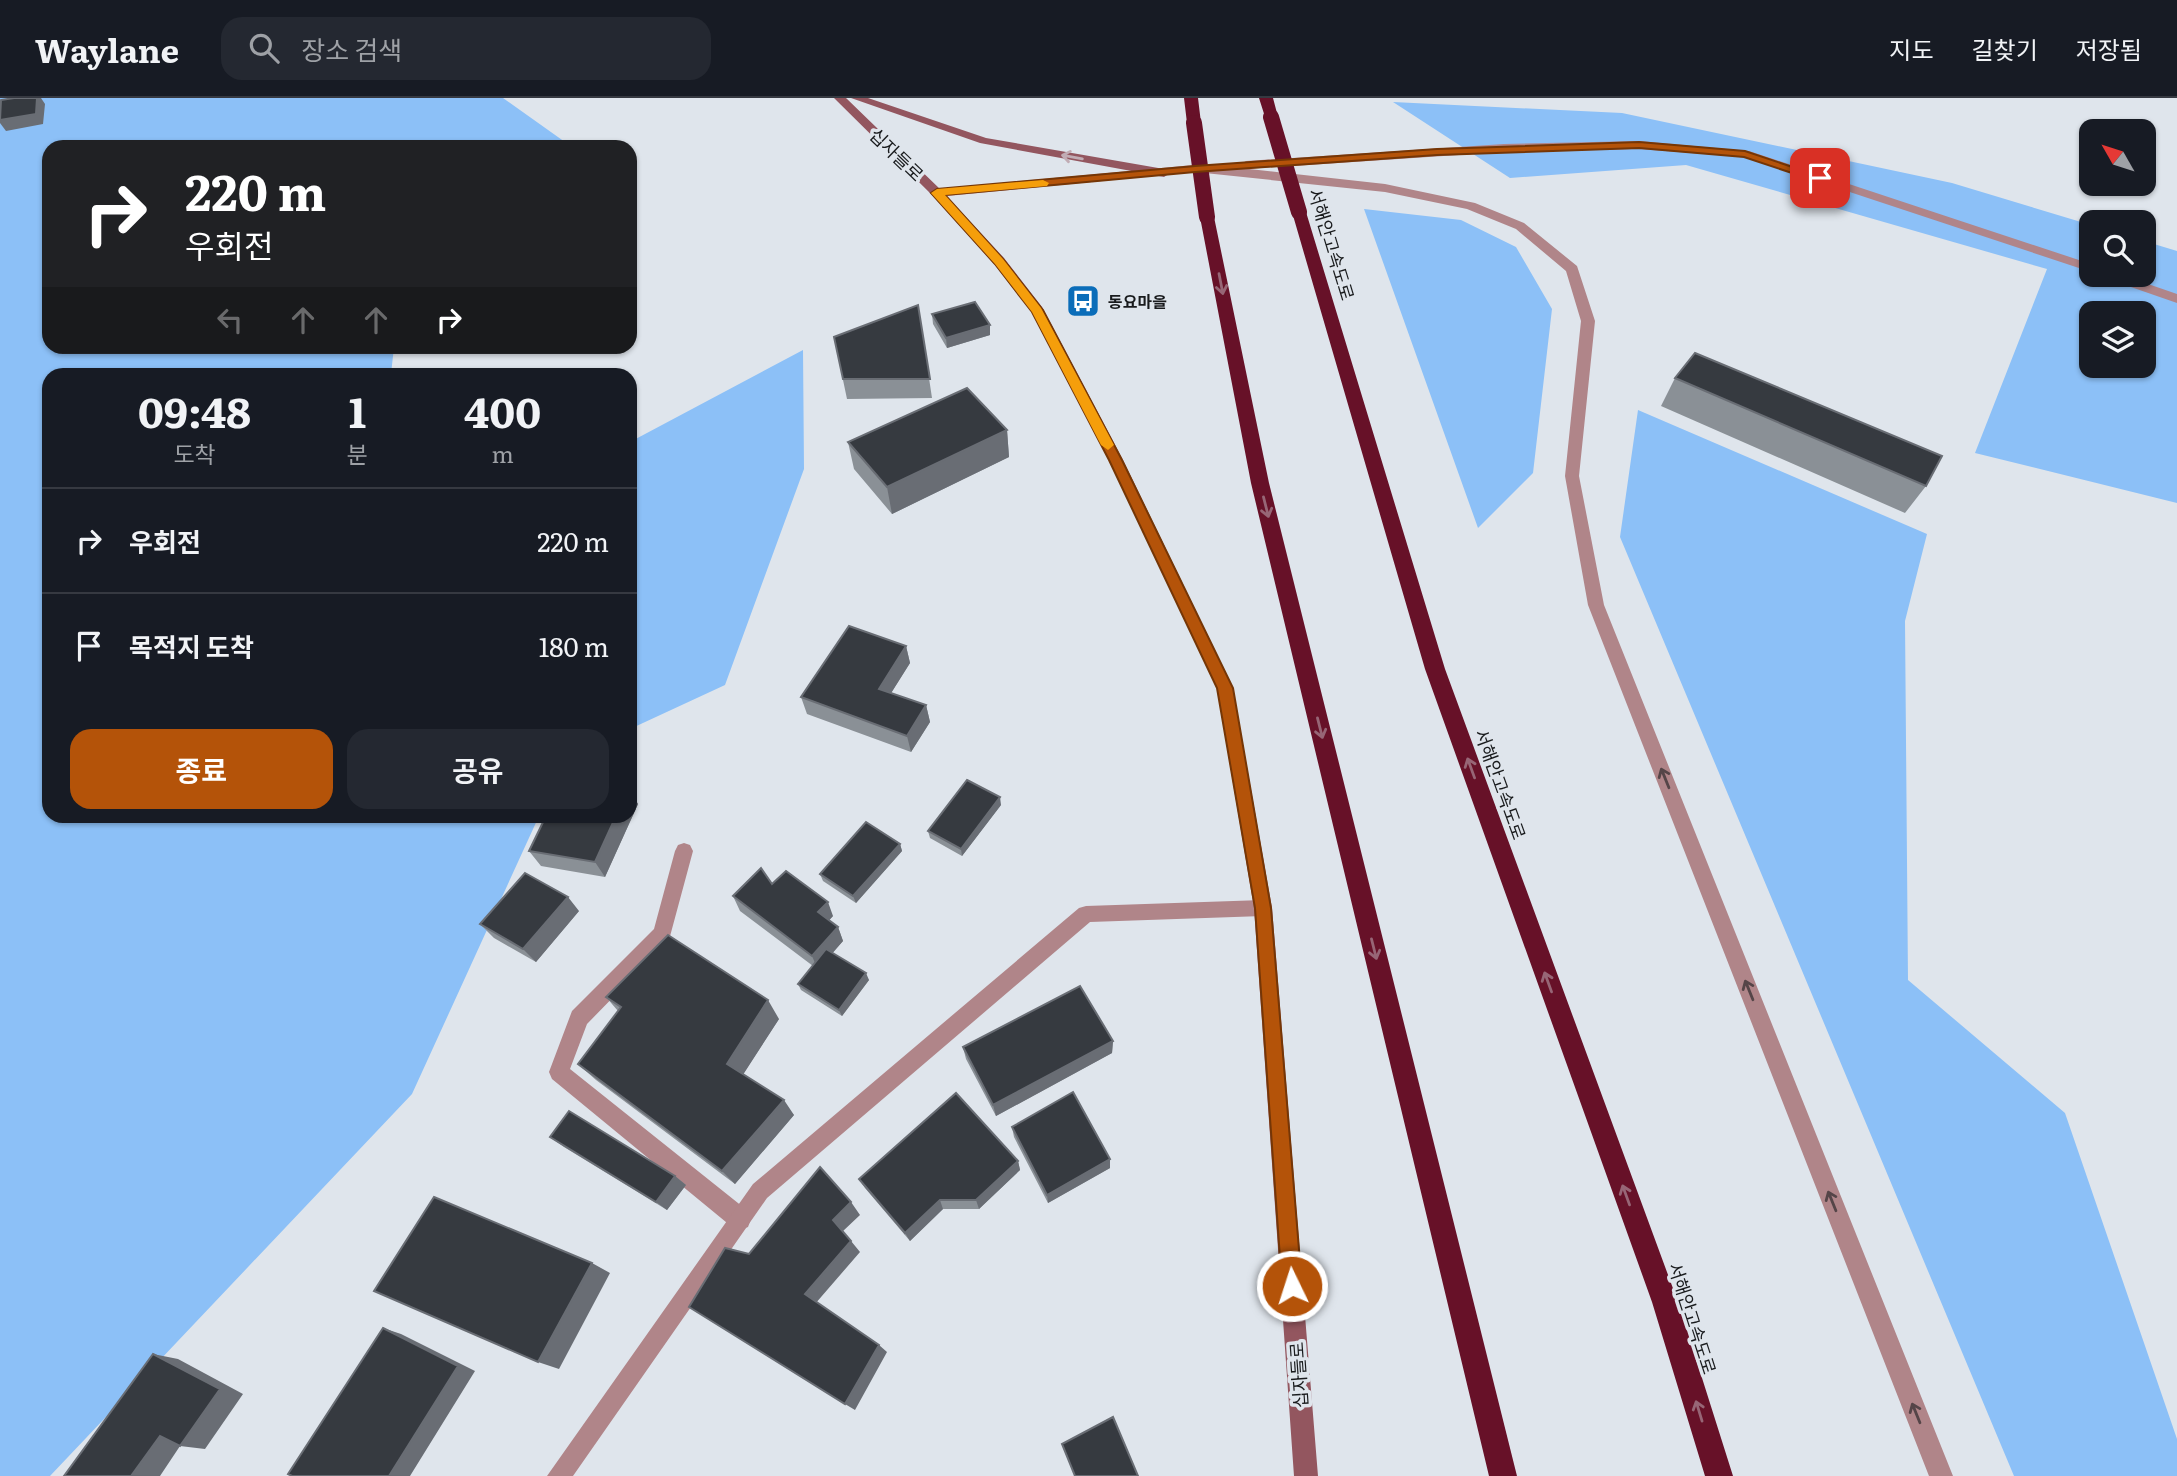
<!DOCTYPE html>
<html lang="ko">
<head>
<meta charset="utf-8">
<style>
	:root { --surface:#171b24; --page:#242831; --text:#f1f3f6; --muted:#9ea1a6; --line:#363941; --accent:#b45309 }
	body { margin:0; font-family:Literata,"Noto Sans KR",serif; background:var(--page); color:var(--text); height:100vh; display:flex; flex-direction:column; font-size:26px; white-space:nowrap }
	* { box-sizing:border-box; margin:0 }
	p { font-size:23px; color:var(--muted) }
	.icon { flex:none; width:38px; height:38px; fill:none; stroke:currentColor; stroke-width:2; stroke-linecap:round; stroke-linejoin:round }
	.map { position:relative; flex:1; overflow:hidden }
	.sheet { position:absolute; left:42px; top:270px; width:595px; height:455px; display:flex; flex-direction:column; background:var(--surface); border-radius:21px; box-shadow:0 2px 5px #0004 }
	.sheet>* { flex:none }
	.hud { position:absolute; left:42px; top:42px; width:595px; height:214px; border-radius:21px; box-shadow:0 2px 5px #0004; background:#202124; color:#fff; overflow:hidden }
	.needle { width:46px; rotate:309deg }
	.tools { position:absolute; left:2079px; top:21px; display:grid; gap:14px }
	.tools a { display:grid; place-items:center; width:77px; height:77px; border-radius:14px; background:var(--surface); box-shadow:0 2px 5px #0004; font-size:35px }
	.pin { position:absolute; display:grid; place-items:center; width:60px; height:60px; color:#fff; margin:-30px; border-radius:14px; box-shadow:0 4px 10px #0006 }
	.me { position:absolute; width:77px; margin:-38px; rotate:356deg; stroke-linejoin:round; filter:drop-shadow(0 0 5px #0008) }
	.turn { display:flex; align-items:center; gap:24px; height:147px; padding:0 28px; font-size:32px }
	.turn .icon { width:91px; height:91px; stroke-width:2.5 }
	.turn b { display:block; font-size:49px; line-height:60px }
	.lanes { display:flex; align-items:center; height:66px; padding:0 28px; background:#0003; justify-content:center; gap:35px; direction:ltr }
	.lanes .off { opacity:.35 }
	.eta { display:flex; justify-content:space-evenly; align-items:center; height:119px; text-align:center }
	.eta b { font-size:42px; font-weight:700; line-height:49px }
	.primary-button { display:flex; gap:14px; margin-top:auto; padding:14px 28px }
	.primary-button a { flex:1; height:80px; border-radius:21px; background:var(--accent); color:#fff; font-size:28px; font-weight:700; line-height:80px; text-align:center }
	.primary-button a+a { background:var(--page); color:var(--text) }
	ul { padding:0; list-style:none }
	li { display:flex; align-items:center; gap:21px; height:105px; padding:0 28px; border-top:2px solid var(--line) }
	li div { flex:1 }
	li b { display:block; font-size:26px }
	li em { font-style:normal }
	header { display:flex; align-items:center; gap:42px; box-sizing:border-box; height:98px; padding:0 35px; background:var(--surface); border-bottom:2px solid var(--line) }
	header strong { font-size:33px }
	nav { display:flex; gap:38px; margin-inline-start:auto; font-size:24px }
	.search { width:490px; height:63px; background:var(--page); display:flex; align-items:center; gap:18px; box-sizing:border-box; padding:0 24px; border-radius:21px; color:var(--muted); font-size:26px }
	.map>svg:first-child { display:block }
</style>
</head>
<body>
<header>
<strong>Waylane</strong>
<div class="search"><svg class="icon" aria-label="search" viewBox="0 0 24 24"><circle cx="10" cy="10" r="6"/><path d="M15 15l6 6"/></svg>장소 검색</div>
<nav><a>지도</a><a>길찾기</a><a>저장됨</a></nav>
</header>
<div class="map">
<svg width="2177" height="1378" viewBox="0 0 2177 1378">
	<rect width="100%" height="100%" fill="#dfe5ec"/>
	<path fill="#8cc0f7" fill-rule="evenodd" d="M 0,0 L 503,0 L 572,49 L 49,49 L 49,248 L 394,249 L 391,276 L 49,276 L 49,718 L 539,718 L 412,996 L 50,1378 L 0,1378 Z
		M 1393,4 L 1622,15 L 1952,85 L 2091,127 L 2091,177 L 2144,177 L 2144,143 L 2177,153 L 2177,405 L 1975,355 L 2047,171 L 1686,67 L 1510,80 ZM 2091,215 L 2144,215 L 2144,268 L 2091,268 Z
		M 1364,111 L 1461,122 L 1516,149 L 1552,211 L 1533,375 L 1478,430 Z
		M 803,252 L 804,371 L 725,587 L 630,631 L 630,344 Z
		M 1638,312 L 1927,436 L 1905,523 L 1908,882 L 2065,1015 L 2177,1341 L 2177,1378 L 2014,1378 L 1620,439 Z"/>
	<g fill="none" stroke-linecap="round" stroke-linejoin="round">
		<path fill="#b08589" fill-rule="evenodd" d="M 684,745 L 690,747 L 693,753 L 669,842 L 587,926 L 570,971 L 748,1113 L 751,1121 L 748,1129 L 740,1132 L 732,1129 L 552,981 L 549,974 L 572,913 L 654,831 L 675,753 L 678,747 Z"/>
		<path fill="#b08589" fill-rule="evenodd" d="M 1639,43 L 1749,53 L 2091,166 L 2091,174 L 1744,59 L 1639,51 L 1504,54 L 1246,71 L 1240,67 L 1246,63 L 1504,46 Z
			M 1204,66 L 1385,86 L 1475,105 L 1524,125 L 1577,168 L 1595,223 L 1579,378 L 1604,507 L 1953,1378 L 1929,1378 L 1588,507 L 1565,378 L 1581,223 L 1566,173 L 1516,131 L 1467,111 L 1385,94 L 1195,74 L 937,99 L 931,95 L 937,91 Z
			M 2104,177 L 2122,177 L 2177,196 L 2177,205 L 2105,180 Z
			M 1263,802 L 1270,804 L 1272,810 L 1270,816 L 1263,818 L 1090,824 L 767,1100 L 573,1378 L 547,1378 L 753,1086 L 1079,810 L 1086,808 Z"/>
		<path fill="#93565f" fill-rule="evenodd" d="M 834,0 L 846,0 L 941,92 L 1004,160 L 1042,209 L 1123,362 L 1233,590 L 1272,810 L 1318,1378 L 1294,1378 L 1254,810 L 1217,590 L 1109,362 L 1031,213 L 994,166 L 933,98 Z
			M 851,0 L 868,0 L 986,40 L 1164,71 L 1170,75 L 1164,79 L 980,45 Z"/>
		<path fill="#671128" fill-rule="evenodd" d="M 1184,0 L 1198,0 L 1201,25 L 1199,28 L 1194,29 L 1187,25 Z
			M 1259,0 L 1273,0 L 1278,19 L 1276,22 L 1266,22 Z
			M 1299,110 L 1306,114 L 1445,571 L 1678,1204 L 1733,1378 L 1705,1378 L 1652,1204 L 1425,571 L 1292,114 Z
			M 1207,115 L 1214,119 L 1269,385 L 1517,1378 L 1489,1378 L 1251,385 L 1200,119 Z"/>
		<path stroke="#671128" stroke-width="16" d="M 1271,19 L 1299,114
			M 1194,25 L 1207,119"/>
	</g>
	<path fill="#8a9096" d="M 918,207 L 932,300 L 847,301 L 834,239 Z
		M 932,216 L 990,237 L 947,250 L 933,226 Z
		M 1675,280 L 1926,388 L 1905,415 L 1661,308 Z
		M 1007,332 L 1009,359 L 892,416 L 854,371 L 848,344 Z
		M 906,548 L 910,565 L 891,595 L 926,607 L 930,624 L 911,654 L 807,616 L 801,599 Z
		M 630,693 L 638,706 L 605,779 L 541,768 L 529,753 L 630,718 Z
		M 1001,707 L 962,758 L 930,740 L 928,733 Z
		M 900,746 L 902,753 L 856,805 L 823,783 L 820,776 Z
		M 733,798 L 833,818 L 829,822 L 838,829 L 843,843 L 832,855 L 869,882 L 842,918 L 801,892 L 798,886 L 813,868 L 740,813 Z
		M 579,813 L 536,864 L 494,840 L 480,826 Z
		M 606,899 L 779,921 L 743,976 L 794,1017 L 735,1086 L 596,982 L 578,966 L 618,913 Z
		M 1113,943 L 1112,955 L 996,1018 L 966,961 L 963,949 Z
		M 1012,1029 L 1110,1070 L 1048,1105 L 1014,1039 Z
		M 550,1039 L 675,1078 L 686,1087 L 667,1112 L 564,1049 Z
		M 1018,1063 L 1020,1072 L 979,1111 L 943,1111 L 910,1143 L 865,1090 L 859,1081 Z"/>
	<path fill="#696d74" d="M 37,0 L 41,0 L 45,6 L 43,26 L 6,33 L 0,25 L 0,22 Z
		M 990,227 L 990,237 L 947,250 L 946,240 Z
		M 1007,332 L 1009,359 L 892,416 L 887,389 Z
		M 906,548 L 910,565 L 883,608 L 879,591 Z
		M 926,607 L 930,624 L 911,654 L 907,638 Z
		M 630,693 L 638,706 L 605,779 L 595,764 L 616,718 L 630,718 Z
		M 1000,699 L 1001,707 L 962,758 L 961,751 Z
		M 900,746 L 902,753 L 856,805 L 853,798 Z
		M 568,799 L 579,813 L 536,864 L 523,851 Z
		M 828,804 L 833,818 L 824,828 L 818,814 Z
		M 838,829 L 843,843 L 818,872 L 812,858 Z
		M 866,875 L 869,882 L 842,918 L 839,912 Z
		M 768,902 L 779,921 L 739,983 L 727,966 Z
		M 1113,943 L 1112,955 L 996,1018 L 993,1007 Z
		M 784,1002 L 794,1017 L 735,1086 L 722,1073 Z
		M 1110,1061 L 1110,1070 L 1048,1105 L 1047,1097 Z
		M 1018,1063 L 1020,1072 L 979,1111 L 976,1102 Z
		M 675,1078 L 686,1087 L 667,1112 L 656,1104 Z
		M 940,1102 L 943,1111 L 910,1143 L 905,1135 Z
		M 851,1104 L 860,1117 L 842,1134 L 833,1122 Z
		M 851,1143 L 860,1154 L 815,1206 L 805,1196 Z
		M 592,1165 L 610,1175 L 559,1271 L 538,1264 Z
		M 383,1230 L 401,1236 L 475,1273 L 410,1378 L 389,1378 Z
		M 879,1247 L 887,1254 L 855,1312 L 845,1306 Z
		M 153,1256 L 178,1261 L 243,1296 L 205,1351 L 180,1348 L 160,1378 L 131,1378 L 160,1338 Z"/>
	<path fill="#363a40" stroke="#696d74" stroke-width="2" d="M 14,0 L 37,0 L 36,16 L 0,22 L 1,2 Z
		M 975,204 L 990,227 L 946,240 L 932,216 Z
		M 918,207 L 930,281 L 843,281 L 834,239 Z
		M 1695,255 L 1942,358 L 1926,388 L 1675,280 Z
		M 967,290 L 1007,332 L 887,389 L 848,344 Z
		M 849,528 L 906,548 L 879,591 L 926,607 L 907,638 L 801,599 Z
		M 967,682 L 1000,699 L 961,751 L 928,733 Z
		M 546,718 L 616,718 L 595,764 L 529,753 Z
		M 866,724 L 900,746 L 853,798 L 820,776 Z
		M 761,770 L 772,786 L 786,773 L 828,804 L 818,814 L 838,829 L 812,858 L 733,798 Z
		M 525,775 L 568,799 L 523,851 L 480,826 Z
		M 668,837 L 768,902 L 727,966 L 784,1002 L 722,1073 L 578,966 L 621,909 L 606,899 Z
		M 826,851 L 866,875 L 839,912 L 798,886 Z
		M 1080,888 L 1113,943 L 993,1007 L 963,949 Z
		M 1073,994 L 1110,1061 L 1047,1097 L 1012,1029 Z
		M 956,995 L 1018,1063 L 976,1102 L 940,1102 L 905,1135 L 859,1081 Z
		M 569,1013 L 675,1078 L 656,1104 L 550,1039 Z
		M 820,1069 L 851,1104 L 833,1122 L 851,1143 L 805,1196 L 879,1247 L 845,1306 L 689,1209 L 725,1150 L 749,1156 Z
		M 434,1099 L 592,1165 L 538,1264 L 374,1193 Z
		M 383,1230 L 458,1268 L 389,1378 L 292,1378 L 288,1376 Z
		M 153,1256 L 220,1291 L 180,1348 L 160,1338 L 131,1378 L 64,1378 Z
		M 1113,1319 L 1138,1378 L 1075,1378 L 1062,1346 Z"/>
	<defs><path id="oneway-shaft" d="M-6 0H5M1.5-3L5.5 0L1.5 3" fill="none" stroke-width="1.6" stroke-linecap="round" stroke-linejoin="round" transform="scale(1.75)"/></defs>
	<use stroke="#c1acb4" href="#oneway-shaft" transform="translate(1072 59) rotate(-170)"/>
	<g stroke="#976676">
		<use href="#oneway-shaft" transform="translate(1221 186) rotate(79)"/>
		<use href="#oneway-shaft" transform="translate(1266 409) rotate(76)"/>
		<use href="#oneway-shaft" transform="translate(1320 630) rotate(76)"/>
		<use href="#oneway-shaft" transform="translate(1471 670) rotate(-110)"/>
		<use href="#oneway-shaft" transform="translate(1374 851) rotate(76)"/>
		<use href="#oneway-shaft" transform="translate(1548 884) rotate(-110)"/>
		<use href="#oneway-shaft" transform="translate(1626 1097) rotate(-110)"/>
		<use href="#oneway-shaft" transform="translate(1699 1313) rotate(-107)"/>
	</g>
	<g stroke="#554548">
		<use href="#oneway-shaft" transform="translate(1665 680) rotate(-112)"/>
		<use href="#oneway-shaft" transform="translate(1749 892) rotate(-112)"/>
		<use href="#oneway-shaft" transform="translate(1832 1103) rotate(-112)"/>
		<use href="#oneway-shaft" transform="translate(1916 1315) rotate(-112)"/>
	</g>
	<path fill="#b45309" stroke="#753606" stroke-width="2" d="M 1639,44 L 1745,53 L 1825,80 L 1816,83 L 1744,59 L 1639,50 L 1437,57 L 1195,74 L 945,97 L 1003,161 L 1043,212 L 1122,362 L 1233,590 L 1271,810 L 1302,1188 L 1299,1195 L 1292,1198 L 1285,1195 L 1282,1188 L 1255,810 L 1217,590 L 1109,362 L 1032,214 L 995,166 L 931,95 L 937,91 L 1195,68 L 1437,51 Z"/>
	<path fill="#f59e0b" d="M 1043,82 L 1049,85 L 1047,88 L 945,97 L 1003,161 L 1041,210 L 1114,347 L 1108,352 L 1101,347 L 1032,214 L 995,166 L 931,95 L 937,91 Z"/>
	<defs>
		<symbol id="bus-square" viewBox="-11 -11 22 22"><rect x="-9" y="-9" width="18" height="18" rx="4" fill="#0b6db9" stroke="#dfe5ec"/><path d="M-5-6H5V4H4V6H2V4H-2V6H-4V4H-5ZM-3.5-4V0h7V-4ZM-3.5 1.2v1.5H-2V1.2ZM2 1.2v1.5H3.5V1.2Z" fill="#fff"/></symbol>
	</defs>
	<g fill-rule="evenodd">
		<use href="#bus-square" x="1064" y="184" width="38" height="38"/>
	</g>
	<g text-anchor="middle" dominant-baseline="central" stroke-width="7" stroke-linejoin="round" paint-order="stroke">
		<g font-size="16" font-weight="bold" fill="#191b1d" stroke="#dfe5ec" text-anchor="start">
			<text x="1108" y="203">동요마을</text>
		</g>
		<g font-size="18" fill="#191b1d" stroke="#dfe5ec">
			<text transform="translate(897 56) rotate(44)">십자들로</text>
			<text transform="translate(1332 146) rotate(73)">서해안고속도로</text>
			<text transform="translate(1501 686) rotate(70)">서해안고속도로</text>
			<text transform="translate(1693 1220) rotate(72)">서해안고속도로</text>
			<text transform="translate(1298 1277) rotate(-94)">십자들로</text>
		</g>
	</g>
</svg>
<div class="tools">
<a><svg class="needle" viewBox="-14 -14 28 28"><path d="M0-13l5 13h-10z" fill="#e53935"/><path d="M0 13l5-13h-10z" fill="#9ea1a6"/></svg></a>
<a><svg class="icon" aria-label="search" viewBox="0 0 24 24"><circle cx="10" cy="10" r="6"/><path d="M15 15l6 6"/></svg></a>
<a><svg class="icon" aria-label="layers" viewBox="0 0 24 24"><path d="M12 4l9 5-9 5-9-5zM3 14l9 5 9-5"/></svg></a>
</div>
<div class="pin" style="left:1820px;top:80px;background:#d93025"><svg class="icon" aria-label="arrive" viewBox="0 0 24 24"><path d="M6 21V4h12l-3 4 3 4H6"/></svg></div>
<svg class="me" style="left:1292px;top:1188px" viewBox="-20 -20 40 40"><circle r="17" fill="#b45309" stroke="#fff" stroke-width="3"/><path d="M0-11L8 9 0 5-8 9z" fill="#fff"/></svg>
<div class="hud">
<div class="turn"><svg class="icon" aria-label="right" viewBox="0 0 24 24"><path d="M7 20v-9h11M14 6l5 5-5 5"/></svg><div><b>220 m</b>우회전</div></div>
<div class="lanes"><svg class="icon off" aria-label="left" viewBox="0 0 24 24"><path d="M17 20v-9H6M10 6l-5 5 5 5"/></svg><svg class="icon off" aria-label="ahead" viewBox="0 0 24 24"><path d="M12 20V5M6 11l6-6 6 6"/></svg><svg class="icon off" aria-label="ahead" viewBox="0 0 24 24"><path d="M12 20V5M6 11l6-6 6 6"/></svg><svg class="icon" aria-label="right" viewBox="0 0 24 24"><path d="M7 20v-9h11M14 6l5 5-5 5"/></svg></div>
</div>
<section class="sheet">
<div class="eta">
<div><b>09:48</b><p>도착</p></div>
<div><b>1</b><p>분</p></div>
<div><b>400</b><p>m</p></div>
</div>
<ul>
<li><svg class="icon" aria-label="right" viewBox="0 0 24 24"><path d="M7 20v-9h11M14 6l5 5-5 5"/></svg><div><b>우회전</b></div><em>220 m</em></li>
<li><svg class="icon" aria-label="arrive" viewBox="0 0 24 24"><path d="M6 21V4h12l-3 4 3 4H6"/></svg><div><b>목적지 도착</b></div><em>180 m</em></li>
</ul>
<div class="primary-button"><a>종료</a><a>공유</a></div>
</section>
</div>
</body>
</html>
